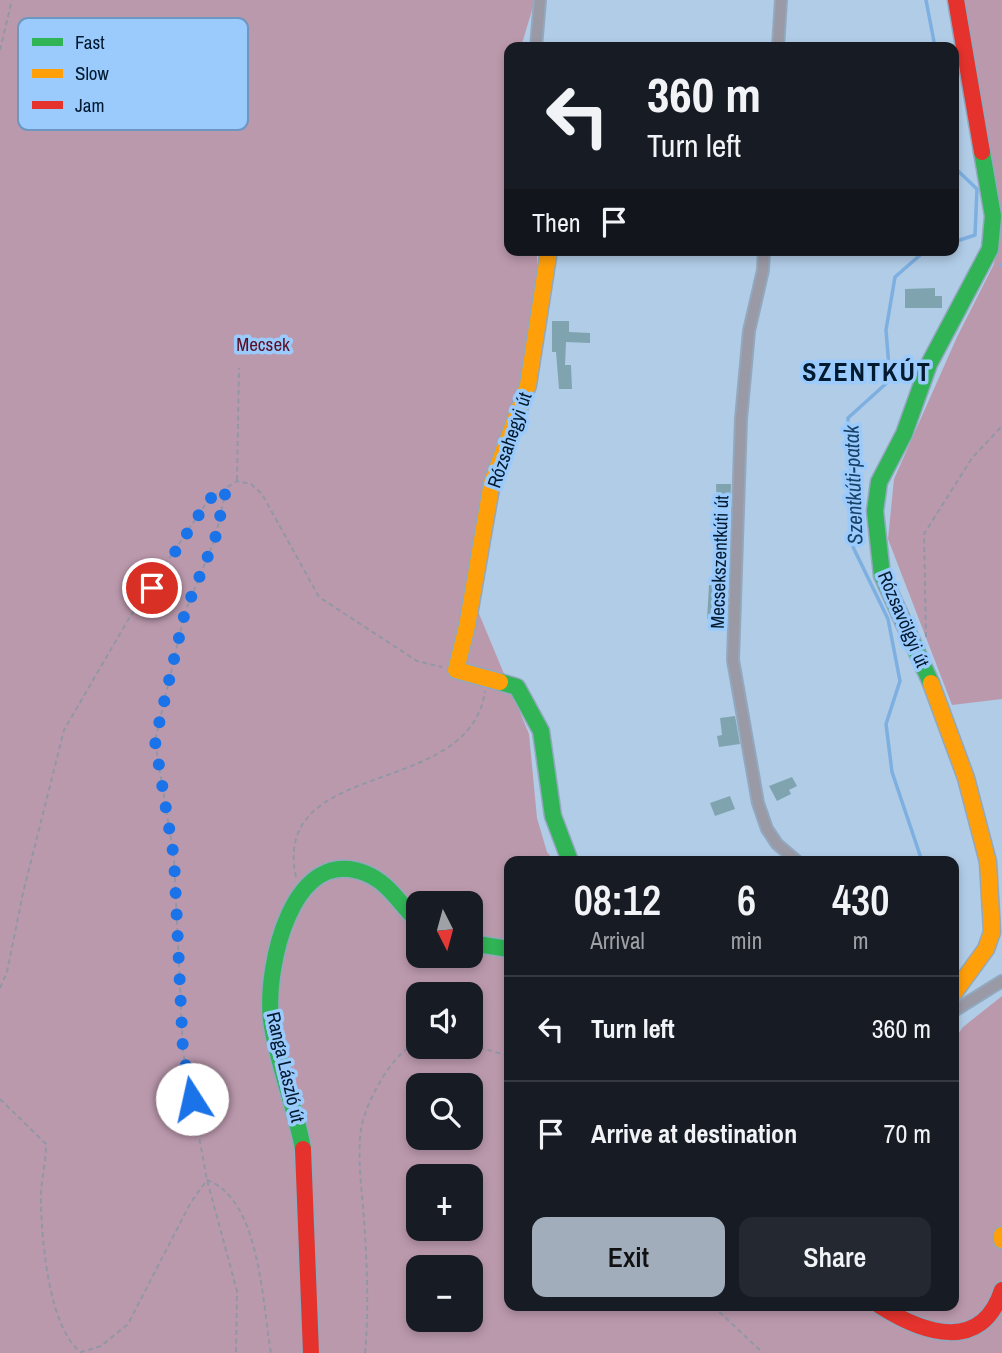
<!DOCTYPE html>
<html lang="en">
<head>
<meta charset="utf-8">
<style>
	:root { --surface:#171b24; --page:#242831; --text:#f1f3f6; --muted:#9ea1a6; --line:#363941; --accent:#a1adba }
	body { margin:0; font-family:"Archivo Narrow",sans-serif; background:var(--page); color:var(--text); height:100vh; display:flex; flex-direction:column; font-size:26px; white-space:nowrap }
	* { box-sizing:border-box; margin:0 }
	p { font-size:23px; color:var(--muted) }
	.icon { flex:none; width:38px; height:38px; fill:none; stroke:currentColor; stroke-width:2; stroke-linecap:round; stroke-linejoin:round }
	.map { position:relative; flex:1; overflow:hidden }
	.side { position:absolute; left:504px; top:856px; width:455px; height:455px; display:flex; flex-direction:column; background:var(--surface); border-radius:14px; box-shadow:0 4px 10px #0003 }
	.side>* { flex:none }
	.guide { position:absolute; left:504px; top:42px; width:455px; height:214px; border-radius:14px; box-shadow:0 4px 10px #0003; background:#171b24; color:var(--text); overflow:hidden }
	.needle { width:46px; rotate:174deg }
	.fabs { position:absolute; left:406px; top:891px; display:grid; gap:14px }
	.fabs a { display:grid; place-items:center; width:77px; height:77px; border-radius:14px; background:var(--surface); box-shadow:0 4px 10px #0003; font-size:35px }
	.pin { position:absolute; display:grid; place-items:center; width:60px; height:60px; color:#fff; margin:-30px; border:4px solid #fff; border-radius:50%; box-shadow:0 2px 7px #0007 }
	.me { position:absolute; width:77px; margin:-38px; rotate:350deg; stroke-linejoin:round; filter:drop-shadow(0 0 5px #0008) }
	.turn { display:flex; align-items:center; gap:24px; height:147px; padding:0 28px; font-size:32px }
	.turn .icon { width:91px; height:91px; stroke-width:2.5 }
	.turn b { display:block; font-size:49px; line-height:60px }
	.then { display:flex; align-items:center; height:66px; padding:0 28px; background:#0003; gap:14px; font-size:26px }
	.eta { display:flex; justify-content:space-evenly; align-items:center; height:119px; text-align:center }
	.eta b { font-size:42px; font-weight:600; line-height:49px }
	.button { display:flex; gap:14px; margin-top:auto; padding:14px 28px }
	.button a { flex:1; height:80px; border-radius:14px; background:var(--accent); color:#111; font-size:28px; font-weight:600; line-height:80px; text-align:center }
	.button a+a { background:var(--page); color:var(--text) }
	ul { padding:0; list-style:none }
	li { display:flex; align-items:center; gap:21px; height:105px; padding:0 28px; border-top:2px solid var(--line) }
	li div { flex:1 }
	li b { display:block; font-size:26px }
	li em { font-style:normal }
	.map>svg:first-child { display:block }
</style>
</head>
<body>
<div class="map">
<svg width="1002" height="1353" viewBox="0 0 1002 1353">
	<rect width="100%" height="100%" fill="#b1cce7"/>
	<path fill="#bb99ad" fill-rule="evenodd" d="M 0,0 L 535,0 L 521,47 L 509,47 L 509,250 L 537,250 L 537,326 L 475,604 L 529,734 L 537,818 L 547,852 L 554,861 L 509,861 L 509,1306 L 954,1306 L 954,1040 L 963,1027 L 1002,996 L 1002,1353 L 0,1353 ZM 418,903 L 471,903 L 471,956 L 418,956 ZM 418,994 L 471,994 L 471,1046 L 418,1046 ZM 418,1085 L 471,1085 L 471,1138 L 418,1138 ZM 418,1176 L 471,1176 L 471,1228 L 418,1228 ZM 418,1267 L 471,1267 L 471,1320 L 418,1320 Z
		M 964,0 L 1002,0 L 1002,699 L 952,705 L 888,539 L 894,479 L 957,337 L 994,264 L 1000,210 Z"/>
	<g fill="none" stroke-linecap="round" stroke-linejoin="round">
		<path stroke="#7dafe1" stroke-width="3.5" d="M 926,0 L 935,47
			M 954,167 L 977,189 L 975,235 L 954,242
			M 1001,265 L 1002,265
			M 922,861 L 892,772 L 886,724 L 900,681 L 888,619 L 853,547 L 857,500 L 848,457 L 848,418 L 890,380 L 886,330 L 895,277 L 926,250"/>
	</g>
	<path fill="#80a4af" d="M 935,288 L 935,296 L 942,296 L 942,308 L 905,308 L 905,289 Z
		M 552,321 L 569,321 L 569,332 L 590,333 L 590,343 L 566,342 L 565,365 L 571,365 L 572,389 L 559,389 L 556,352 L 552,352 Z
		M 716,484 L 731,484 L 730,508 L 717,508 Z
		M 709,585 L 727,585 L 726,619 L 707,619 Z
		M 735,716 L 740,744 L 719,747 L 717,736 L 722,735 L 720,718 Z
		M 792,777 L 797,786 L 789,790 L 791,794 L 777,801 L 769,786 Z
		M 730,796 L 735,809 L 715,816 L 710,803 Z"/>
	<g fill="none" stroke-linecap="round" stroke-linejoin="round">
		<defs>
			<path id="street" d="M 536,47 L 540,0
				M 778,47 L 781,0
				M 764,250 L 763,270 L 749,331 L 741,419 L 733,660 L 758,803 L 767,829 L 777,844 L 797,861
				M 954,1011 L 1002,981"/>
			<path id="fast" d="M 500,682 L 517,687 L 541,731 L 553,816 L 570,861
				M 931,683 L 882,575 L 875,511 L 879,482 L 904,434 L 929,364 L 990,249 L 993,216 L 982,152
				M 471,943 L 509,949
				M 303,1149 C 295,1105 277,1064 271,1020 C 265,967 292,842 367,874 C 389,883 401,906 418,921"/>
			<path id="slow" d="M 500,682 L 456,670 L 467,626 L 492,482 L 528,385 L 549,250
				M 931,683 L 966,778 L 988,862 L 992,932 L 986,949 L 954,993
				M 1002,1235 L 1002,1240"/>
			<path id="jam" d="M 956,0 L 982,152
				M 303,1149 L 311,1353
				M 880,1306 C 924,1334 982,1353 1002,1290"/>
		</defs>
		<use href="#street" stroke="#92a8be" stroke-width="14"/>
		<use href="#fast" stroke="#92a8be" stroke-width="19"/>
		<use href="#slow" stroke="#92a8be" stroke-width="19"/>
		<use href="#jam" stroke="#92a8be" stroke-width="19"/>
		<path stroke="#9297a6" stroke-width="2" stroke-dasharray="5 3.5" stroke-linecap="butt" d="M 0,50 L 12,0
			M 237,480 L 239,368
			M 226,490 L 215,539 L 185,612 L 155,741 L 174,858 L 183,1051 L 207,1180 L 237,1291 L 236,1353
			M 926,637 L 924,534 L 972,458 L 1002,426
			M 296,877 C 270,756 470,800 485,691
			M 0,988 L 7,972 L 23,893 L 64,730 L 128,620 L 209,499 L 237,481 L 251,484 L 262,494 L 319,597 L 417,661 L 442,667
			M 471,1045 L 509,1056
			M 0,1099 L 46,1144 C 46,1164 40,1184 41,1204 C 42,1242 49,1329 81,1352 L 101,1346 L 128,1324 L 191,1202 L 207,1180 C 261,1200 262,1304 271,1353
			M 713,1306 L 763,1353
			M 365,1353 C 369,1309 367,1263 364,1219 C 362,1190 357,1159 361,1129 C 365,1104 393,1049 418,1044"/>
		<use href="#street" stroke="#9a99a6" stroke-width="10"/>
		<use href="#fast" stroke="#30b455" stroke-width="16"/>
		<use href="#slow" stroke="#ff9f0a" stroke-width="16"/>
		<use href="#jam" stroke="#e5322d" stroke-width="16"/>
	</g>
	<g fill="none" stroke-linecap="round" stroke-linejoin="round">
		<path stroke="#1a73e8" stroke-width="12" stroke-dasharray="0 21.6" d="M 152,588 L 209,499 L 226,490 L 215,539 L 185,612 L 155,741 L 174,858 L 183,1051 L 192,1099"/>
	</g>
	<g text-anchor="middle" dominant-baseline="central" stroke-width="7" stroke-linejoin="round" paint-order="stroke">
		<g font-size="19" fill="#5c0e25" stroke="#9bcbfd">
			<text x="263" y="344">Mecsek</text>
		</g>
		<g font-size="19" fill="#021a30" stroke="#9bcbfd">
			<text transform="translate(509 440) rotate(-71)">Rózsahegyi út</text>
			<text transform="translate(719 562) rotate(-88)">Mecsekszentkúti út</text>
			<text transform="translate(904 619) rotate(67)">Rózsavölgyi út</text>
			<text transform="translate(286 1067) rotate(77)">Ranga László út</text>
		</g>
		<g font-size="21" font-style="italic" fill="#174169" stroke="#9bcbfd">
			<text transform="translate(853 485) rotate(-92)">Szentkúti-patak</text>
		</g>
		<g font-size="26" font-weight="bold" letter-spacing="2" fill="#021a30" stroke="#9bcbfd">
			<text x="867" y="371">SZENTKÚT</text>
		</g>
	</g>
	<rect x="18" y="18" width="230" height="112" rx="10" fill="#9bcbfd" stroke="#6d96c0" stroke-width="2"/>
	<rect x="32" y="38" width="31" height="8" fill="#30b455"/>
	<rect x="32" y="69" width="31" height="9" fill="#ff9f0a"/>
	<rect x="32" y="101" width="31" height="8" fill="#e5322d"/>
	<g font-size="19" fill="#021a30">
		<text x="75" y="49">Fast</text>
		<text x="75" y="80">Slow</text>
		<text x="75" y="112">Jam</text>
	</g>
</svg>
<div class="fabs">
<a><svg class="needle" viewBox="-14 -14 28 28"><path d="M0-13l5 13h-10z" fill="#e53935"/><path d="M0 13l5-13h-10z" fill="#9ea1a6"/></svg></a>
<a><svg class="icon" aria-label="sound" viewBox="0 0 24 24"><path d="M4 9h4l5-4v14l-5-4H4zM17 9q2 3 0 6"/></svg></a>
<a><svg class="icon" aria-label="search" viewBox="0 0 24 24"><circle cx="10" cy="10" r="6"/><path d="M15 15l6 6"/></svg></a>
<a>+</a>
<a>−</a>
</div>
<div class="pin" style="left:152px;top:588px;background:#d93025"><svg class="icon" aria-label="arrive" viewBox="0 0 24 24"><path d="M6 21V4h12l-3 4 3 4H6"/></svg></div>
<svg class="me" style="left:192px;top:1099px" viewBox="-20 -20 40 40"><circle r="19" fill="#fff"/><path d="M0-13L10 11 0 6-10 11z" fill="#1a73e8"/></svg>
<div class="guide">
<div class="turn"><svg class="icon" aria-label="left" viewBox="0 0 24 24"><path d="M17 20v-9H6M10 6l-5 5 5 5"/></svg><div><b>360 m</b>Turn left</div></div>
<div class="then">Then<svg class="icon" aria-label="arrive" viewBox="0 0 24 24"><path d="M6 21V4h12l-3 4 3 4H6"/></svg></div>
</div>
<section class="side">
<div class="eta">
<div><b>08:12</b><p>Arrival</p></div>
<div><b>6</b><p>min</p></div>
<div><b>430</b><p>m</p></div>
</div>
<ul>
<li><svg class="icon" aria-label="left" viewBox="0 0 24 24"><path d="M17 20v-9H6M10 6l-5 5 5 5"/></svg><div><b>Turn left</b></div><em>360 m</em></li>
<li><svg class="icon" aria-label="arrive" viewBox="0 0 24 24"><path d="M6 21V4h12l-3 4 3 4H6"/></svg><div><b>Arrive at destination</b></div><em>70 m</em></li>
</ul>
<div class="button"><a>Exit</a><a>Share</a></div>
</section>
</div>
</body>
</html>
